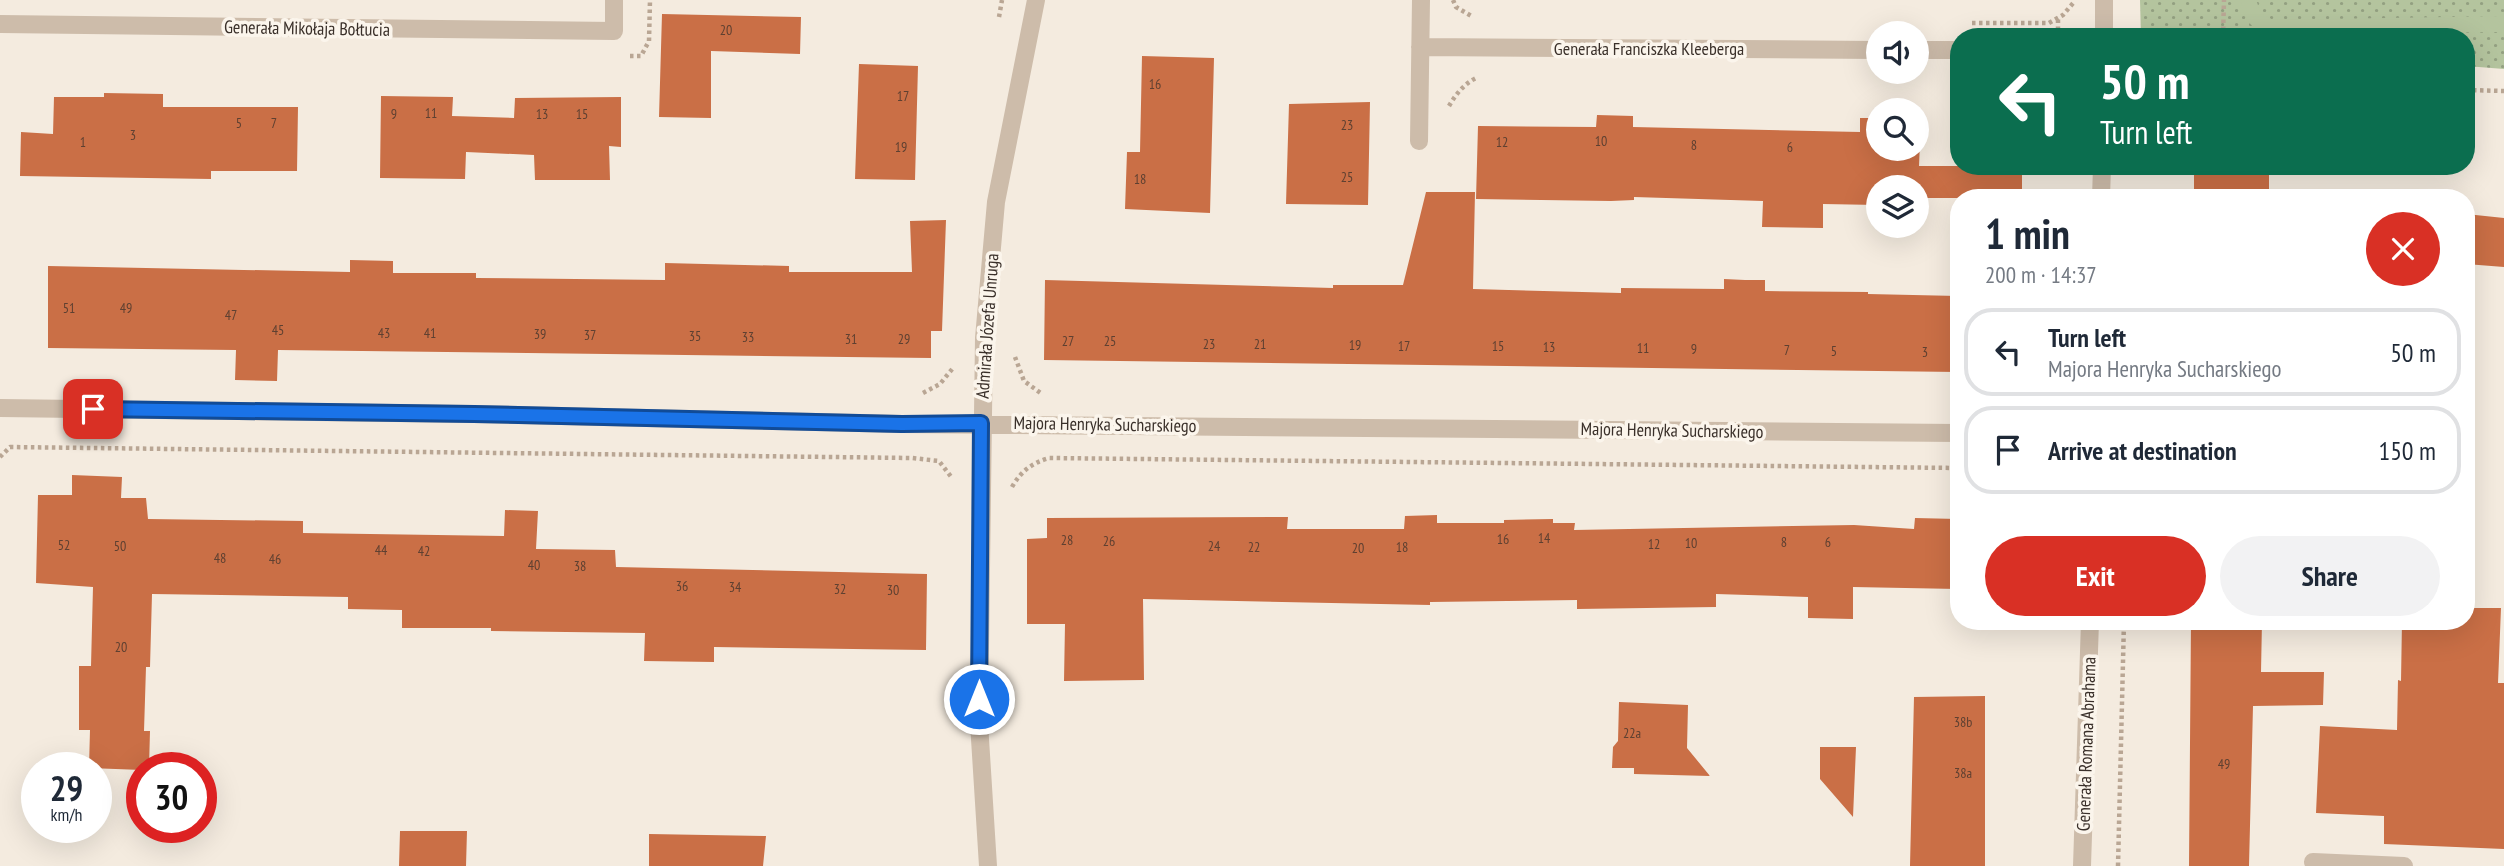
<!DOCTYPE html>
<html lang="en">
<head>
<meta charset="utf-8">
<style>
	:root { --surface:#fff; --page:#f2f2f3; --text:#1f2937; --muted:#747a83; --line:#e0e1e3; --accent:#d93025 }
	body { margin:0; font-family:"PT Sans Narrow",sans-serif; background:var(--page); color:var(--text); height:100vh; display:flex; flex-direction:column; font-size:26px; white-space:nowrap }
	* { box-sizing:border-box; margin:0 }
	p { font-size:23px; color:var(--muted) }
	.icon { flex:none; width:38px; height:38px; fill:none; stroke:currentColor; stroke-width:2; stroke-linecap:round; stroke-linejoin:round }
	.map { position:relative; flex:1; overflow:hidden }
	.panel { position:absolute; left:1950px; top:189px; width:525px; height:441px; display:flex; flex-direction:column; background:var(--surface); border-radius:28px; box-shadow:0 7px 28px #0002 }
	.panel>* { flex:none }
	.guide { position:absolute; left:1950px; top:28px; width:525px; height:147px; border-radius:28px; box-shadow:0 7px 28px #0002; background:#0b6e4f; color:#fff; overflow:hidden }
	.fabs { position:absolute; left:1866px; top:21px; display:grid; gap:14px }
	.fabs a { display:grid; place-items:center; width:63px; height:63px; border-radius:50%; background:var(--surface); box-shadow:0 7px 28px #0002; font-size:35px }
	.speed { position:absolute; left:21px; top:752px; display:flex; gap:14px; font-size:35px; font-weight:700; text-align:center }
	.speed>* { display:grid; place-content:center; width:91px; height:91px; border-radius:50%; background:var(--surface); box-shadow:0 7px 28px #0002; line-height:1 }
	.speed small { font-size:18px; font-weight:400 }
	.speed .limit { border:10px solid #d22; background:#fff; color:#111 }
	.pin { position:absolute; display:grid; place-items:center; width:60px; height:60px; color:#fff; margin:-30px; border-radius:14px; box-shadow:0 4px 10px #0006 }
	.me { position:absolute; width:77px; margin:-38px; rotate:0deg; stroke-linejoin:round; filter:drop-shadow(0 0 5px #0008) }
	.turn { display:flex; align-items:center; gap:24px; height:147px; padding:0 35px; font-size:32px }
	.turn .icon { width:91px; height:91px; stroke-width:2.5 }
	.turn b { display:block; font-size:49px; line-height:60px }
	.round { display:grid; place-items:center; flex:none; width:74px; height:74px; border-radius:37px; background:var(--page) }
	.overview { display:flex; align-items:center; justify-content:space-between; height:119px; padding:0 35px }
	h1 { font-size:42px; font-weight:600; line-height:52px }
	.primary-button { display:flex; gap:14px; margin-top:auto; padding:14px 35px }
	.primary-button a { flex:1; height:80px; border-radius:42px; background:var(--accent); color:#fff; font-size:28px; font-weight:600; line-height:80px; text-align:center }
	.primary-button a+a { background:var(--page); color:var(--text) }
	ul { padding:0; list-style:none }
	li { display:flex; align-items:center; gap:21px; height:88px; margin:0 14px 10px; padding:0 21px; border:4px solid var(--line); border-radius:28px }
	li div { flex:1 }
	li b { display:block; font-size:26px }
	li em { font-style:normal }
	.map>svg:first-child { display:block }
</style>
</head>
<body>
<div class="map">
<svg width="2504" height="866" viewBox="0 0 2504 866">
	<defs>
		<pattern id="green-dots" width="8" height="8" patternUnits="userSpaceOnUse" patternTransform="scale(1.75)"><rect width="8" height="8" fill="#b4c49e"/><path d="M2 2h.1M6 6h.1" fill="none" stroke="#93a081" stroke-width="1.8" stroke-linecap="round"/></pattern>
	</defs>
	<rect width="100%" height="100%" fill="#f4ebdf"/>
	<path fill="url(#green-dots)" d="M 2140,0 L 2504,0 L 2504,69 L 2466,66 L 2466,37 L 2141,37 Z"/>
	<path fill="#b4c49e" d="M 2241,0 L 2256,0 L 2261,13 L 2273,20 L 2504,16 L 2504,32 L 2264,34 C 2250,27 2242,16 2241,0 Z"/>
	<path fill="#ca6f46" d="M 662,14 L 801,17 L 800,54 L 711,51 L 711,118 L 659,117 Z
		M 1142,56 L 1214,58 L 1210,213 L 1125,209 L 1127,152 L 1140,152 Z
		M 859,64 L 918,66 L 915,180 L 855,179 Z
		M 104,93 L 163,94 L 163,107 L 298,107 L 297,171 L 211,171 L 211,179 L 20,176 L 21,132 L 53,134 L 54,97 L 104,97 Z
		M 381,96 L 453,97 L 452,116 L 514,118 L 515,98 L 621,97 L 621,147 L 609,146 L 610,180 L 535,180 L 534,155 L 466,152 L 465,179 L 380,178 Z
		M 1370,102 L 1368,205 L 1286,204 L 1289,104 Z
		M 1597,115 L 1633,116 L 1633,127 L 1860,132 L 1860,118 L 1878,118 L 1878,149 L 1916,149 L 1916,119 L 1921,119 L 1919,166 L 2022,166 L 2022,198 L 1918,198 L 1918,206 L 1916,206 L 1916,187 L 1878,187 L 1878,205 L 1823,204 L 1823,228 L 1762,227 L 1763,201 L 1634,197 L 1634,200 L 1611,201 L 1476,199 L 1478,126 L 1596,127 Z
		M 2194,166 L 2269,166 L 2269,198 L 2194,198 Z
		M 1426,192 L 1475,192 L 1473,289 L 1621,293 L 1621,288 L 1724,289 L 1724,279 L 1745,280 L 1765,280 L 1765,291 L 1868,292 L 1868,294 L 1958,296 L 1958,372 L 1044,360 L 1045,280 L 1333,288 L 1333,285 L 1403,285 Z
		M 2466,214 L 2504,218 L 2504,267 L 2466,264 Z
		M 946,220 L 942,331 L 931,331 L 931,358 L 278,350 L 277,381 L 235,380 L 236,350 L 48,348 L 48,266 L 350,272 L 350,260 L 393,261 L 393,273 L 476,273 L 476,278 L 665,280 L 665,263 L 789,266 L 789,272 L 912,272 L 910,221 Z
		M 72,475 L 122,477 L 121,498 L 146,498 L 148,519 L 303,521 L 303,533 L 504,536 L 505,510 L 538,511 L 536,549 L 615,550 L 616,567 L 927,574 L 926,650 L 714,647 L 714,662 L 644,661 L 645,633 L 491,631 L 491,628 L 402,628 L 402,610 L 348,609 L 348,597 L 152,594 L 150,667 L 146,667 L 144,731 L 150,731 L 149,768 L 142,768 L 142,770 L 89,768 L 90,730 L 79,730 L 79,666 L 91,666 L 93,587 L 36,583 L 38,495 L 72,495 Z
		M 1437,515 L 1437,523 L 1504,523 L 1504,520 L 1553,519 L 1553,523 L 1575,523 L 1574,530 L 1854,525 L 1914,529 L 1915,518 L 1958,519 L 1958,589 L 1853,587 L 1853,619 L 1808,618 L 1808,597 L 1716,594 L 1716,607 L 1577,609 L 1577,600 L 1430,602 L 1430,605 L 1143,599 L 1144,680 L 1064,681 L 1065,624 L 1027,624 L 1027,539 L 1047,538 L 1047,518 L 1288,517 L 1287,529 L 1404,529 L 1405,516 Z
		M 2466,608 L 2501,608 L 2498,683 L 2504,683 L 2504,849 L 2384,844 L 2384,816 L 2316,813 L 2320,726 L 2397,730 L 2398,680 L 2401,681 L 2402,621 L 2466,621 Z
		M 2191,621 L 2262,621 L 2261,672 L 2324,672 L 2323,705 L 2253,706 L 2249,866 L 2189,866 Z
		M 1985,696 L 1985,866 L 1910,866 L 1914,697 Z
		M 1619,702 L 1688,705 L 1687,748 L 1710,776 L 1634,774 L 1634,768 L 1612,768 L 1613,747 L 1618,741 Z
		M 1820,747 L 1856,747 L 1853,817 L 1820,779 Z
		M 400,831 L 467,831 L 466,866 L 399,866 Z
		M 649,834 L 766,836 L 763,866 L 649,866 Z"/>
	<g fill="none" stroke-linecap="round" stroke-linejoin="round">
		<path stroke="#b9a694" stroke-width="4.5" stroke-dasharray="3.5 3.5" stroke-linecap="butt" d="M 1453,0 L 1456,7 L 1473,17
			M 999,17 L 1002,0
			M 1972,23 L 2049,23 L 2063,15 L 2074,2
			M 2058,37 L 2058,18
			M 2223,37 L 2224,0
			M 630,56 L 641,56 L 649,41 L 650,0
			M 2466,90 L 2504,91
			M 1449,106 C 1456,94 1464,84 1476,78
			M 1015,357 L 1024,381 L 1042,394
			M 923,393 L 940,384 L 953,368
			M 0,457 L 10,447 L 912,458 L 939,461 L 952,478
			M 1012,487 C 1021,471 1032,463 1049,458 L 1958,468
			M 2118,866 L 2124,621"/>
		<path stroke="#cdbcaa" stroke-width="18" d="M 0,24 L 614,31 L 614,0
			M 2104,37 L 2104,0
			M 1420,47 L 1878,50
			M 1916,50 L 1958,50
			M 1419,141 L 1421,0
			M 2101,198 L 2102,166
			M 0,408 L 474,414 L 902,424 L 1958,433
			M 2313,862 L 2404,866
			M 988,866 L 979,723 L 984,338 L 996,202 L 1036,0
			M 2082,866 L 2090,621"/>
	</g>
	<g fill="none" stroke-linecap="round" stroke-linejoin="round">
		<defs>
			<path id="route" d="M 93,409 L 474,414 L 902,424 L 981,423 L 979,699"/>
		</defs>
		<use href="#route" stroke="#114b97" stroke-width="18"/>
		<use href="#route" stroke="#1a73e8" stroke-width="12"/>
	</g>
	<g text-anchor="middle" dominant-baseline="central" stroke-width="7" stroke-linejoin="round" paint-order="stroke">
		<g font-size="14" fill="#5e4031">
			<text x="726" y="30">20</text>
			<text x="1155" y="84">16</text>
			<text x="903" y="96">17</text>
			<text x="431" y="113">11</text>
			<text x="394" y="114">9</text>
			<text x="542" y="114">13</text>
			<text x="582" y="114">15</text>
			<text x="239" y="123">5</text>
			<text x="274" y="123">7</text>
			<text x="1347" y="125">23</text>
			<text x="133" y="135">3</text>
			<text x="1601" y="141">10</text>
			<text x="83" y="142">1</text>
			<text x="1502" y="142">12</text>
			<text x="1694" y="145">8</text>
			<text x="901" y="147">19</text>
			<text x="1790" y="147">6</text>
			<text x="1347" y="177">25</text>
			<text x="1140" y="179">18</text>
			<text x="69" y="308">51</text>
			<text x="126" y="308">49</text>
			<text x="231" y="315">47</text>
			<text x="278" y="330">45</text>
			<text x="384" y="333">43</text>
			<text x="430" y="333">41</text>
			<text x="540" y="334">39</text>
			<text x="590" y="335">37</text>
			<text x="695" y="336">35</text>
			<text x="748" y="337">33</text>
			<text x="851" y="339">31</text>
			<text x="904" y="339">29</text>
			<text x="1068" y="341">27</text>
			<text x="1110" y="341">25</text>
			<text x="1209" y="344">23</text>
			<text x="1260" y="344">21</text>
			<text x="1355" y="345">19</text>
			<text x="1404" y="346">17</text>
			<text x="1498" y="346">15</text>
			<text x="1549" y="347">13</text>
			<text x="1643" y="348">11</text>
			<text x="1694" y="349">9</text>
			<text x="1787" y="350">7</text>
			<text x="1834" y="351">5</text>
			<text x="1925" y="352">3</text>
			<text x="1544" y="538">14</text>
			<text x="1503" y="539">16</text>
			<text x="1067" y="540">28</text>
			<text x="1109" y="541">26</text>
			<text x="1784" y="542">8</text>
			<text x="1828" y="542">6</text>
			<text x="1691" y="543">10</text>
			<text x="1654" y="544">12</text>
			<text x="64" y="545">52</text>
			<text x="120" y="546">50</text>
			<text x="1214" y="546">24</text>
			<text x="1254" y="547">22</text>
			<text x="1402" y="547">18</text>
			<text x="1358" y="548">20</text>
			<text x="381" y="550">44</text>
			<text x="424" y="551">42</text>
			<text x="220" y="558">48</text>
			<text x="275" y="559">46</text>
			<text x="534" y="565">40</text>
			<text x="580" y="566">38</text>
			<text x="682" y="586">36</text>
			<text x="735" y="587">34</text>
			<text x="840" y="589">32</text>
			<text x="893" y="590">30</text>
			<text x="121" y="647">20</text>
			<text x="1963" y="722">38b</text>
			<text x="1632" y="733">22a</text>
			<text x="2224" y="764">49</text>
			<text x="1963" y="773">38a</text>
		</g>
		<g font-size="18" fill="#3a302a" stroke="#fbf5ec">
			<text transform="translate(307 28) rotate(1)">Generała Mikołaja Bołtucia</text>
			<text x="1649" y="48">Generała Franciszka Kleeberga</text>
			<text transform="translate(987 326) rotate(-86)">Admirała Józefa Unruga</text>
			<text transform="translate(1105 424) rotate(1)">Majora Henryka Sucharskiego</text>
			<text transform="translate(1672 430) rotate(1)">Majora Henryka Sucharskiego</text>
			<text transform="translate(2086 744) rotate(-88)">Generała Romana Abrahama</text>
		</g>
	</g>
</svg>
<div class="fabs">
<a><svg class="icon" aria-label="sound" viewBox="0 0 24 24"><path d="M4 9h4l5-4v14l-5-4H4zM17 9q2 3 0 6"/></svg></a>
<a><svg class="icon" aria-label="search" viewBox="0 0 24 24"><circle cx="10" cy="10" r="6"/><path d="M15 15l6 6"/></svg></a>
<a><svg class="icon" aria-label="layers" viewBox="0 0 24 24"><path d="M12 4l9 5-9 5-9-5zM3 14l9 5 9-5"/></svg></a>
</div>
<div class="speed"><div>29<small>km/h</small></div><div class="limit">30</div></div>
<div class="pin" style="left:93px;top:409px;background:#d93025"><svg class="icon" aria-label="arrive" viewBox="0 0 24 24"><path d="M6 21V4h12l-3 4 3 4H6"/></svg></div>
<svg class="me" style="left:979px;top:699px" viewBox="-20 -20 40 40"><circle r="17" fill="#1a73e8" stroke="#fff" stroke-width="3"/><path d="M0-11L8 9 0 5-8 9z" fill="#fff"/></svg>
<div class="guide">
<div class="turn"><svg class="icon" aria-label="left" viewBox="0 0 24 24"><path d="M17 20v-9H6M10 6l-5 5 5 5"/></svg><div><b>50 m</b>Turn left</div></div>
</div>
<section class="panel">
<div class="overview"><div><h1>1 min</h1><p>200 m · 14:37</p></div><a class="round" style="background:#d93025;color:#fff"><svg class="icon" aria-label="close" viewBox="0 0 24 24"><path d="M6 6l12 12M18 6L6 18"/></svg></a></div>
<ul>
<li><svg class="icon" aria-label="left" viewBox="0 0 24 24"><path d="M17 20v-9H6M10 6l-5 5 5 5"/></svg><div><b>Turn left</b><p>Majora Henryka Sucharskiego</p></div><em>50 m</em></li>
<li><svg class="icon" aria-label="arrive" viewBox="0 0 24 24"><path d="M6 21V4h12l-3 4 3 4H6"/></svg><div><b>Arrive at destination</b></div><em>150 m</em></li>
</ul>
<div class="primary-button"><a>Exit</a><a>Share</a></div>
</section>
</div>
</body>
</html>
